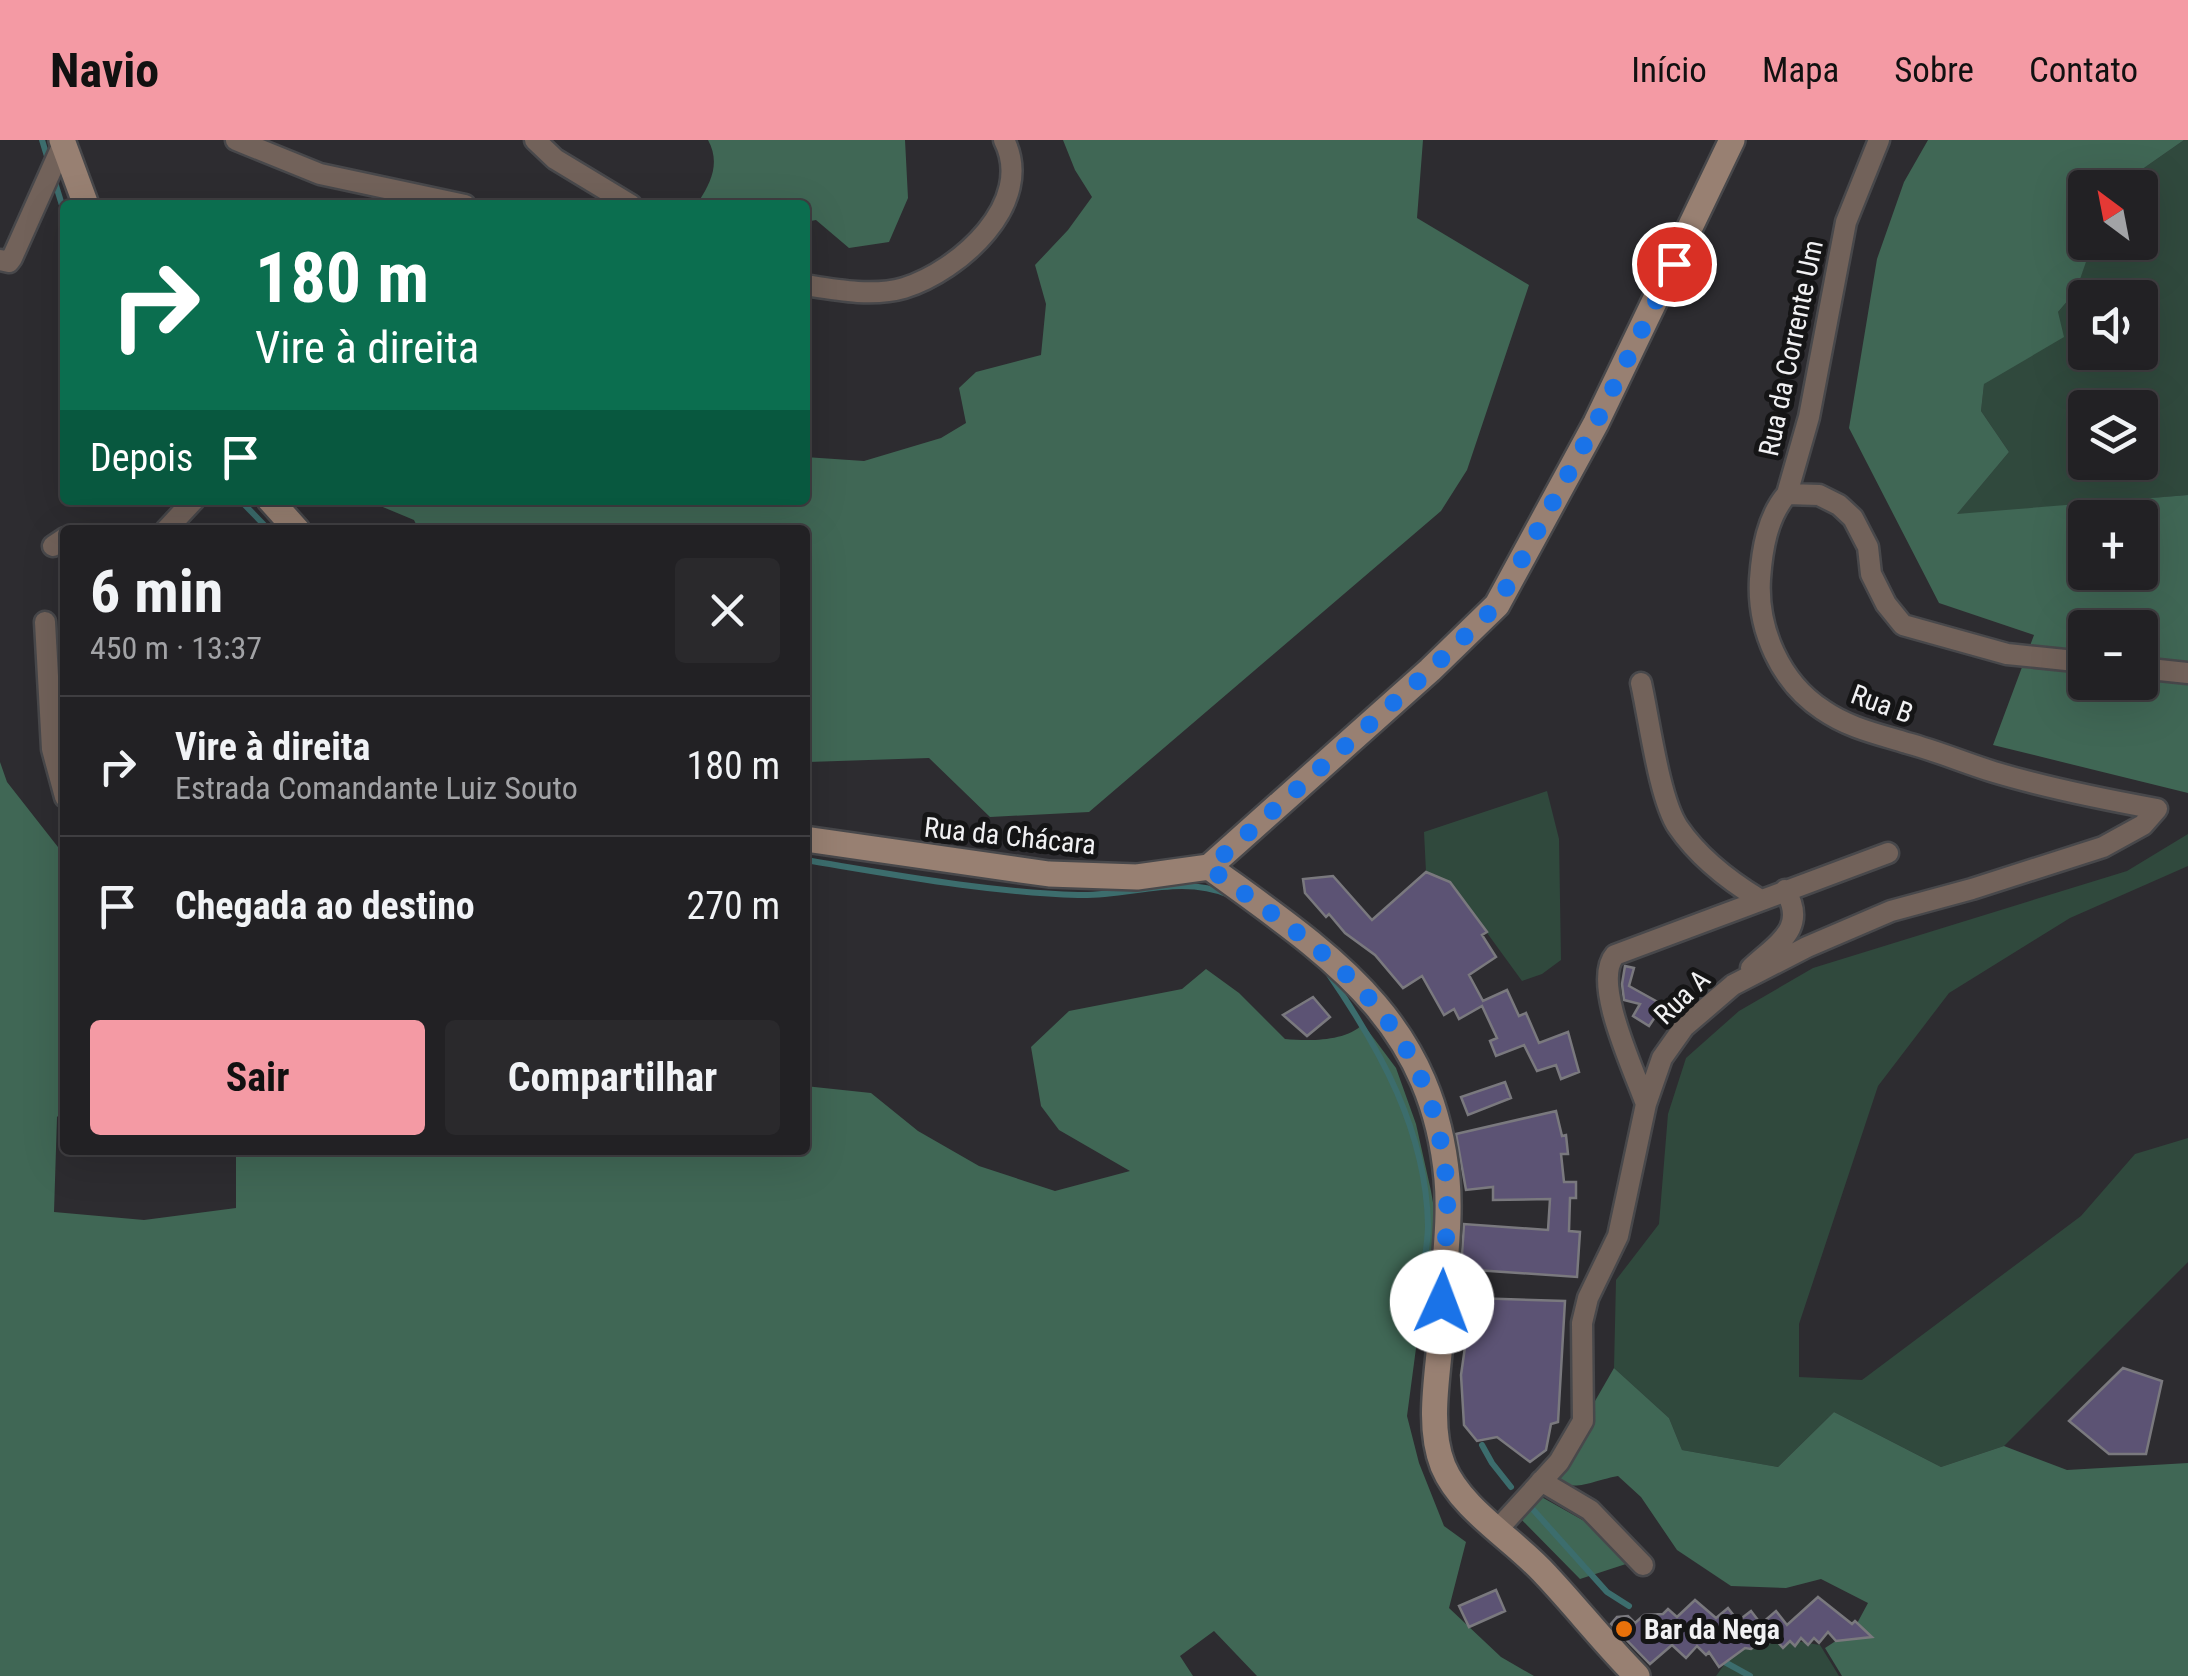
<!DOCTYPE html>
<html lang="pt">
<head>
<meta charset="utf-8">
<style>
	:root { --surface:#222124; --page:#2a292c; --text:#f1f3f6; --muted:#a2a3a6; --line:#3f3e41; --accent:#f49aa4 }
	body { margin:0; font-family:"Roboto Condensed",sans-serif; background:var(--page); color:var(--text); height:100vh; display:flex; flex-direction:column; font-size:38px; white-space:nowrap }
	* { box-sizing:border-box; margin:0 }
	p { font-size:32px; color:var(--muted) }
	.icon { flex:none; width:55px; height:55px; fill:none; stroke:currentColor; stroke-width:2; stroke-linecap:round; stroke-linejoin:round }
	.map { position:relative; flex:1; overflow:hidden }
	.sheet { position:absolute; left:60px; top:385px; width:750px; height:630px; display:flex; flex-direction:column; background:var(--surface); border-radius:10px; box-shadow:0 10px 40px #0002,0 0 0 2px var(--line) }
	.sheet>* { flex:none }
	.hud { position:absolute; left:60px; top:60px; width:750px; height:305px; border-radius:10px; box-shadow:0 10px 40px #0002,0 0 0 2px var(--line); background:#0b6e4f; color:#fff; overflow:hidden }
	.needle { width:65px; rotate:328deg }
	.buttons { position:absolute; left:2068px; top:30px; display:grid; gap:20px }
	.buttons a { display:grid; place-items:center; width:90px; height:90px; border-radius:10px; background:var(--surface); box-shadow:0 10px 40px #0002,0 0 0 2px var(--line); font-size:50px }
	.pin { position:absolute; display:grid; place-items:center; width:85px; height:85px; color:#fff; margin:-42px; border:5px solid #fff; border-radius:50%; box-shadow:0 2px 10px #0007 }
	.me { position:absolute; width:110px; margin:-55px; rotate:2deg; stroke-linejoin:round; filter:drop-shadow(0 0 8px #0008) }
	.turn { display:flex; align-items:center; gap:35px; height:210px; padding:0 30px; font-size:45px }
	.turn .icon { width:130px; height:130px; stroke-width:2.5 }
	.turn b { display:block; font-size:70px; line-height:85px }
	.then { display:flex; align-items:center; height:95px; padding:0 30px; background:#0003; gap:20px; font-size:38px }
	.round { display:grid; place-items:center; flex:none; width:105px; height:105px; border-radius:10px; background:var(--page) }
	.summary { display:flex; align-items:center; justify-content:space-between; height:170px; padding:0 30px }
	h1 { font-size:60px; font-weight:700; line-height:75px }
	.primary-button { display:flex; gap:20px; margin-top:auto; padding:20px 30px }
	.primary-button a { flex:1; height:115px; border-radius:10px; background:var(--accent); color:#111; font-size:40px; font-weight:700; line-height:115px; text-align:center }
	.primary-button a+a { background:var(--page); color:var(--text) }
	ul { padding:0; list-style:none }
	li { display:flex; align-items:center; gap:30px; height:140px; padding:0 30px; border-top:2px solid var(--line) }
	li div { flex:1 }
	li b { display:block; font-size:38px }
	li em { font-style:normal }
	header { display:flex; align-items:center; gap:60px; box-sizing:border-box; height:140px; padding:0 50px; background:var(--accent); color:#111 }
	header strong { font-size:48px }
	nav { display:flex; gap:55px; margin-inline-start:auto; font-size:35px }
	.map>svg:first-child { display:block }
</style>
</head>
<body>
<header>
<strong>Navio</strong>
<nav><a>Início</a><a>Mapa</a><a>Sobre</a><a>Contato</a></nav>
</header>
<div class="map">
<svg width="2188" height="1536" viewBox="0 0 2188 1536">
	<rect width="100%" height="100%" fill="#2d2c30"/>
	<path fill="#30493d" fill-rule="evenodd" d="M 2184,0 L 2188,0 L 2188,355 L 1956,375 L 2009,312 L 1981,271 L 1984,244 L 2058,172 L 2076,151 L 2086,121 L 2109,112 L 2114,103 L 2140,102 L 2140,48 L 2130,47 L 2131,37 ZM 2085,158 L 2140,158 L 2140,212 L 2085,212 ZM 2085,268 L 2140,268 L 2140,322 L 2085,322 Z
		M 1547,651 L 1559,699 L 1561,820 L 1542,834 L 1522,841 L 1450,742 L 1426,732 L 1424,692 Z
		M 2188,694 L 2188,726 L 2070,778 L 1949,853 L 1878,946 L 1799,1184 L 1799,1237 L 1862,1240 L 2081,1076 L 2135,1014 L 2188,998 L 2188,1122 L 2004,1306 L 1941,1327 L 1834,1272 L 1778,1327 L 1682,1310 L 1669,1278 L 1614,1228 L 1616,1140 L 1659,1084 L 1668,974 L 1686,918 L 1739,871 L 1813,828 L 2127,731 Z
		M 1747,1493 L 1820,1505 L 1839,1536 L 1716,1536 Z"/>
	<path fill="#406755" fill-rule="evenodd" d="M 708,0 L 905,0 L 908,58 L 889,102 L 849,108 L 816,80 L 805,82 L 805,65 L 702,65 L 699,61 C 712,41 720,22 708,0 Z
		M 1063,0 L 1423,0 L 1417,78 L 1529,145 L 1467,330 L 1441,371 L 1089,672 L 990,677 L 929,618 L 808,622 L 805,620 L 805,390 L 419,390 L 414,380 L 366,360 L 805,360 L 805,317 L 864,321 L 941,298 L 966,283 L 959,248 L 976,232 L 1041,215 L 1046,164 L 1035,125 L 1068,90 L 1092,57 L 1075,30 Z
		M 1928,0 L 2184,0 L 2131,37 L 2130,47 L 2085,48 L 2085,102 L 2114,103 L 2110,112 L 2086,122 L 2076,151 L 2058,172 L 2064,197 L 1984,244 L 1981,271 L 2009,312 L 1957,374 L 2188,355 L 2188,653 L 1993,605 L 2034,495 L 1939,463 L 1849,288 L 1877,119 L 1904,42 ZM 2085,378 L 2140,378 L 2140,432 L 2085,432 ZM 2085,488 L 2140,488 L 2140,542 L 2085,542 Z
		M 0,622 L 7,642 L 65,716 L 59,731 L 65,740 L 65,969 L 57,977 L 54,1072 L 144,1080 L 236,1068 L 236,1010 L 805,1010 L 805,946 L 871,953 L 918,991 L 979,1026 L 1055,1051 L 1130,1031 L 1059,990 L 1041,966 L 1031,907 L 1069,871 L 1182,849 L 1206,829 L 1239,853 L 1285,899 C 1309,901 1345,902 1363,884 L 1396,928 L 1416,984 L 1431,1051 L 1437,1086 L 1422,1163 L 1407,1276 L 1419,1323 L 1444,1386 L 1466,1402 L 1449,1468 L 1501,1517 L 1534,1536 L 1257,1536 L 1214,1491 L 1180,1516 L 1193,1536 L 0,1536 Z
		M 1614,1228 L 1669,1278 L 1682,1310 L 1778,1327 L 1834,1272 L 1941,1327 L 2004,1306 L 2067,1330 L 2188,1323 L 2188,1536 L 1842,1536 L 1825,1508 L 1854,1489 L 1868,1463 L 1821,1439 L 1786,1448 L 1731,1446 L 1677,1410 L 1641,1357 L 1618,1336 C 1586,1342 1583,1351 1549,1341 Z
		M 1538,1355 L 1586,1382 L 1629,1423 L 1580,1439 L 1518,1376 Z"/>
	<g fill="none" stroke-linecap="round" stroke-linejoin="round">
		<path stroke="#3c6d6d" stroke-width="6" d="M 42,0 L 49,23
			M 54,39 L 65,75
			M 240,360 L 269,390
			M 805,720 C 896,735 986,752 1078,755 C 1129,757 1180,734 1229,755
			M 1328,833 C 1380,909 1426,990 1428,1085 C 1428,1103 1424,1121 1422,1139
			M 1482,1305 L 1492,1323 L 1511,1347
			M 1528,1364 L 1607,1452 L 1629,1466
			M 1721,1520 L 1750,1536"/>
	</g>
	<path fill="#5c5374" stroke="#7a797e" stroke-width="2.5" d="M 1426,732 L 1450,742 L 1487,792 L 1482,795 L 1496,817 L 1469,835 L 1483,861 L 1507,850 L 1519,876 L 1526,873 L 1539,903 L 1568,892 L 1579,932 L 1561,939 L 1556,925 L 1537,931 L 1524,905 L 1496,916 L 1490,901 L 1497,898 L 1482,866 L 1459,879 L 1454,869 L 1444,875 L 1422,836 L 1403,848 L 1375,815 L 1345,793 L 1329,774 L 1326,777 L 1305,753 L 1303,739 L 1333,736 L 1372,780 Z
		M 1625,826 L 1634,828 L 1629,846 L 1663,865 L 1649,886 L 1633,876 L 1640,864 L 1624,860 L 1622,844 Z
		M 1313,857 L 1330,877 L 1307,896 L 1283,875 Z
		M 1505,942 L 1511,958 L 1468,975 L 1461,957 Z
		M 1556,971 L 1562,996 L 1566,995 L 1568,1014 L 1561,1014 L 1564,1042 L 1576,1042 L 1576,1058 L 1570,1058 L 1569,1091 L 1580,1092 L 1577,1137 L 1461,1129 L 1464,1084 L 1548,1090 L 1550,1059 L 1493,1060 L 1493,1047 L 1466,1050 L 1456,994 Z
		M 1472,1158 L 1565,1161 L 1558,1282 L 1551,1284 L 1546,1310 L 1530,1322 L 1497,1297 L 1477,1301 L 1464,1285 L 1461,1235 Z
		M 2123,1228 L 2162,1241 L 2146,1314 L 2109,1314 L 2069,1281 Z
		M 1496,1450 L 1505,1471 L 1469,1487 L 1459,1466 Z
		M 1818,1457 L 1852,1484 L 1855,1481 L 1872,1497 L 1836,1501 L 1828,1492 L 1819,1503 L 1814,1498 L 1808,1505 L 1801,1498 L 1795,1506 L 1790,1501 L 1783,1508 L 1775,1499 L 1763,1507 L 1760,1503 L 1751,1509 L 1745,1508 L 1719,1527 L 1709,1512 L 1706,1515 L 1697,1506 L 1686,1518 L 1672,1505 L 1650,1524 L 1611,1484 L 1617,1477 L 1628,1476 L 1635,1483 L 1644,1475 L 1663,1474 L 1668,1469 L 1677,1477 L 1695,1460 L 1716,1478 L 1728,1468 L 1738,1481 L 1751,1471 L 1761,1484 L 1776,1471 L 1787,1485 Z"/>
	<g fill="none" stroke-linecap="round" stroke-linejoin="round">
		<defs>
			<path id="street" d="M 236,0 L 320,34 L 465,65
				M 535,0 L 555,19 L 631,65
				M 1879,0 L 1846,82 L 1809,277 L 1787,354 L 1819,355 L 1839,365 L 1853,378 L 1868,407 L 1871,434 L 1886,464 L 1903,485 L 2007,514 L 2085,522
				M 0,120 L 9,122 L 12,118 L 63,4
				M 805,145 C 836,150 873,157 904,148 C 959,131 1036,63 1004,0
				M 166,390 L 194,360
				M 53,406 L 65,398
				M 45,482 L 52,609 L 65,657
				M 2140,528 L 2188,533
				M 1641,543 C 1649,578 1659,659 1678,687 C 1699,718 1728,740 1759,759
				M 1751,828 C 1778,803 1808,788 1785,750
				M 1646,964 C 1635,932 1591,842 1615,815 L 1888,713
				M 1541,1341 L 1590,1370 L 1643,1425
				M 1498,1389 L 1559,1322 L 1583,1281 L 1582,1183 L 1588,1158 L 1618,1096 L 1646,964 L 1662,918 L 1684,887 L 1733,845 L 1807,807 L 1891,771 L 1972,749 L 2103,707 L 2143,685 L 2157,669 C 2102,659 2047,648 1994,632 C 1965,623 1937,611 1907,603 C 1878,594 1849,588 1823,570 C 1780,542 1757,489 1760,439 C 1762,410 1767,377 1787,354"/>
			<path id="secondary" d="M 62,0 L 86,65
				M 270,360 L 297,390
				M 805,699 L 1049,734 L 1137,737 L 1209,727
				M 1209,727 C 1328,814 1432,878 1447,1039 C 1451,1083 1443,1131 1442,1175 C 1441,1222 1425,1281 1443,1326 C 1462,1371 1514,1399 1546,1435 C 1577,1468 1605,1504 1637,1536
				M 1209,727 L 1430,530 L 1497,465 L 1596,283 L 1732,0"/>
		</defs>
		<use href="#street" stroke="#48484b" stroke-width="25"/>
		<use href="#secondary" stroke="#48484b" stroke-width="30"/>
		<use href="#street" stroke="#72625a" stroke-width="20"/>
		<use href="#secondary" stroke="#988072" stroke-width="25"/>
	</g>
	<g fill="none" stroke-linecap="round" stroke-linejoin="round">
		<path stroke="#1a73e8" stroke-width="18" stroke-dasharray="0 32.4" d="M 1442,1162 C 1443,1122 1450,1079 1446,1039 C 1431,878 1328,814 1209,728 L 1430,530 L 1497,465 L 1596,283 L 1674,124"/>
	</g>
	<circle fill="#e8710a" stroke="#151516" stroke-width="4" cx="1624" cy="1489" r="10"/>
	<g text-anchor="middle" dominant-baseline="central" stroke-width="10" stroke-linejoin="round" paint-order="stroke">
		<g font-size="28" fill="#f1f1f3" stroke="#151516">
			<text transform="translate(1791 208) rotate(-78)">Rua da Corrente Um</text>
			<text transform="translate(1882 564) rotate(20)">Rua B</text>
			<text transform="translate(1010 696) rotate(6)">Rua da Chácara</text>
			<text transform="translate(1682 857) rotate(-44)">Rua A</text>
		</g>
		<g font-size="28" font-weight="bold" fill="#f1f1f3" stroke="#151516" text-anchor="start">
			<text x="1644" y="1489">Bar da Nega</text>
		</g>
	</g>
</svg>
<div class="buttons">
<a><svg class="needle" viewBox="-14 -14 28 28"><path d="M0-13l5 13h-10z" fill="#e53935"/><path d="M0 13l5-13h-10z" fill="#a2a3a6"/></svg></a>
<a><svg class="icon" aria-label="sound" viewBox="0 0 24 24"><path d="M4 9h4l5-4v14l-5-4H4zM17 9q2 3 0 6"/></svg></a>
<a><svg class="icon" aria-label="layers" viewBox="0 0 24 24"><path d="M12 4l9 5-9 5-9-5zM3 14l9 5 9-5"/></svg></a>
<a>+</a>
<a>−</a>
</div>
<div class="pin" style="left:1674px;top:124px;background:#d93025"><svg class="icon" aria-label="arrive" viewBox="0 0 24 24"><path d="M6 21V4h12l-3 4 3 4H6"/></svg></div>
<svg class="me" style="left:1442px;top:1162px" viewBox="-20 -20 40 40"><circle r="19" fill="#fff"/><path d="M0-13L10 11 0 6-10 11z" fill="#1a73e8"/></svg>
<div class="hud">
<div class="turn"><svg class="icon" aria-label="right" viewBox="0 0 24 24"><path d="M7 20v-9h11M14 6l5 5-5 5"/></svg><div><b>180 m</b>Vire à direita</div></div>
<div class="then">Depois<svg class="icon" aria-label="arrive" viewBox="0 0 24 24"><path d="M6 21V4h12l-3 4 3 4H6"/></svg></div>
</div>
<section class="sheet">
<div class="summary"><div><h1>6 min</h1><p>450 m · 13:37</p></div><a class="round"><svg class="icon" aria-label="close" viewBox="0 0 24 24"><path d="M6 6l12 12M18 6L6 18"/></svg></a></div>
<ul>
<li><svg class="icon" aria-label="right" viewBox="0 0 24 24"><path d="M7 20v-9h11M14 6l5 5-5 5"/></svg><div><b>Vire à direita</b><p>Estrada Comandante Luiz Souto</p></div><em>180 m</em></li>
<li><svg class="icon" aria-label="arrive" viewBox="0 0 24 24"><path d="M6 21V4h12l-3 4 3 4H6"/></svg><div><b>Chegada ao destino</b></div><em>270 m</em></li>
</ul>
<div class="primary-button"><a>Sair</a><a>Compartilhar</a></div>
</section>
</div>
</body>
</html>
